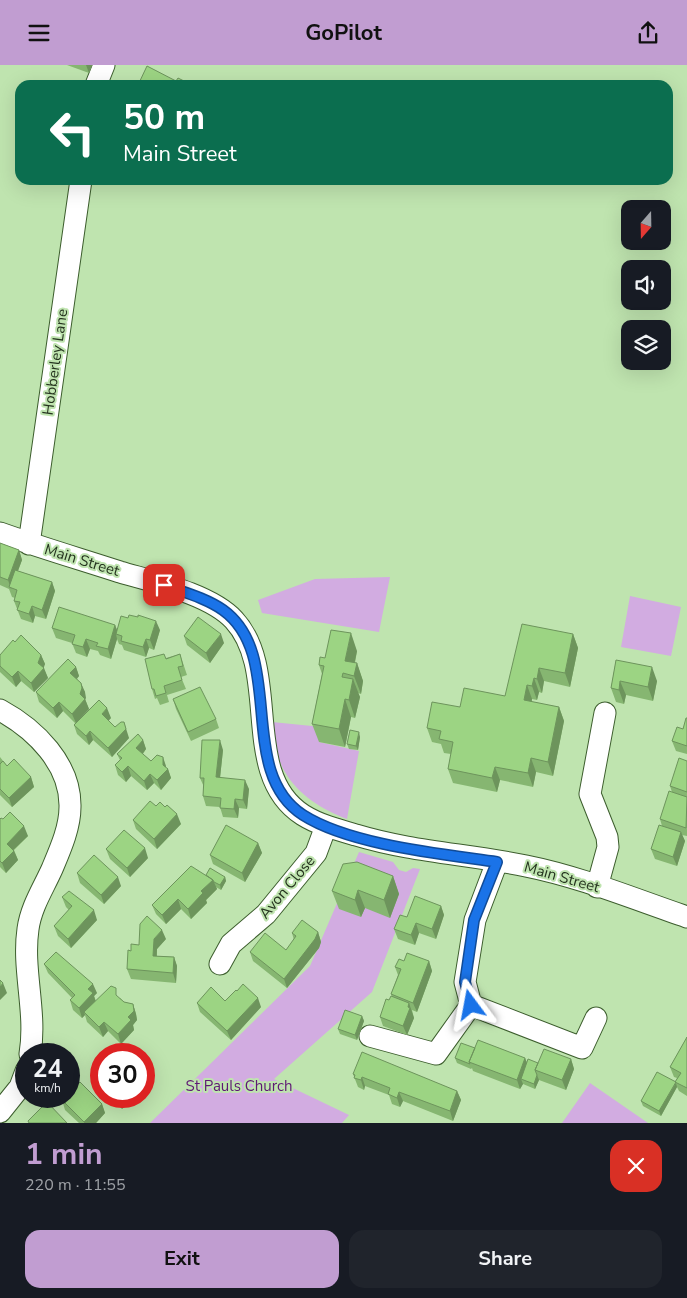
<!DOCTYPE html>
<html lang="en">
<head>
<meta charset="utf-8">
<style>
	:root { --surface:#171b24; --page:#20242c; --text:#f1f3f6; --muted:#9ea1a6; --accent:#c19dd1 }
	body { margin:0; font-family:"Nunito Sans",sans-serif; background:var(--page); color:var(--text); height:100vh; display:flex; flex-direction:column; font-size:19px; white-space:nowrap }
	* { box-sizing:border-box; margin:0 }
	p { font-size:16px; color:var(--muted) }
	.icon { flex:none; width:28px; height:28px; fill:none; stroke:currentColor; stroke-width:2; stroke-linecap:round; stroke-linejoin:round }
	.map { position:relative; height:1058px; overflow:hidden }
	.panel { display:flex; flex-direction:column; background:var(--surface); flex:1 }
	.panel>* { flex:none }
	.guide { position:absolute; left:15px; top:15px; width:658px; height:105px; border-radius:15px; box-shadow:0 5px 20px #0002; background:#0b6e4f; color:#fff; overflow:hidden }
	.needle { width:32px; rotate:200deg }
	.fabs { position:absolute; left:621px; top:135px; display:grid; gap:10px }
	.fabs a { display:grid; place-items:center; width:50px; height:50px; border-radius:10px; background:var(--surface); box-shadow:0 5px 20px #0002; font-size:25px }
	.speed { position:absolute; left:15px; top:978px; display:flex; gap:10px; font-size:25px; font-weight:700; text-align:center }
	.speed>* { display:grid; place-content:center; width:65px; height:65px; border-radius:50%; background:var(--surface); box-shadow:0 5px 20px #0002; line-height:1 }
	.speed small { font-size:12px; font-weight:400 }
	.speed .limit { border:8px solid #d22; background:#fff; color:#111 }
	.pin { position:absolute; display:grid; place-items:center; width:42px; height:42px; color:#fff; margin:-21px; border-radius:10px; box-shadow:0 2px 8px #0006 }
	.me { position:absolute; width:55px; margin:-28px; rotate:347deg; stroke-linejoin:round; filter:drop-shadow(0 0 4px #0008) }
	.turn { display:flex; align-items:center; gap:18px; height:105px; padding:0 25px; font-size:22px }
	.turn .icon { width:65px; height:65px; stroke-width:2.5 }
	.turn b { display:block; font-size:35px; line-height:42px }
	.round { display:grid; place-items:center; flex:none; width:52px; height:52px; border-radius:15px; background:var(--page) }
	.summary { display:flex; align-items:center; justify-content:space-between; height:85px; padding:0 25px }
	h1 { font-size:30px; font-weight:700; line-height:38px; color:var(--accent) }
	.button { display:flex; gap:10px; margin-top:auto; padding:10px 25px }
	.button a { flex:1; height:58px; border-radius:15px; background:var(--accent); color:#111; font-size:20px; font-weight:700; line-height:58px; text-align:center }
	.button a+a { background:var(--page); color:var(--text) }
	header { display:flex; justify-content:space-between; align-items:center; height:65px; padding:0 25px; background:var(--accent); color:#111; font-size:22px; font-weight:700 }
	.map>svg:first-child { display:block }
</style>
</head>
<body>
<header><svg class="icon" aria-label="menu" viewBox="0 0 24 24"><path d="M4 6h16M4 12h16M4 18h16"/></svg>GoPilot<svg class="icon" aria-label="share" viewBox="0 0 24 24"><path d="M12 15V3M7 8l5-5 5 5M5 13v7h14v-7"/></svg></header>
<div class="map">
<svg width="687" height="1058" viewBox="0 0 687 1058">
	<rect width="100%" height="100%" fill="#bfe4af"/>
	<path fill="#d2ace1" d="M 390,512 L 379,567 L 262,548 L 258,535 L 315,514 Z
		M 630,531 L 681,542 L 671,591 L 621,582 Z
		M 272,657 L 322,662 L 319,677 L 359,686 L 347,754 C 323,745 298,730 285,707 C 276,693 275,673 272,657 Z
		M 359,787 L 393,797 L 399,805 L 406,807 L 413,803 L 420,804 L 372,927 L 274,1014 L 349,1050 L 342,1058 L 150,1058 L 310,901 Z
		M 590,1018 L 648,1058 L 562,1058 Z"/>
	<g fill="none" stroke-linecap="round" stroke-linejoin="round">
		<defs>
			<path id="minor" d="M 96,20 L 104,0
				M 0,468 C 39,482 80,494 120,507 C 154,517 210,529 234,555 C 282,607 239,709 303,750 C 319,760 338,765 356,770 C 412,787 469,789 526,801 C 581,812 634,834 687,852
				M 29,479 L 81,115
				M 0,645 C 35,664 71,699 70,742 C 70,763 60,785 52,804 C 43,824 31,842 28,864 C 22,905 37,947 30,989
				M 597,822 L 608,782 L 607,772 L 590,729 L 605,648
				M 220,899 L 231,879 L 266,849 L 316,788 L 326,761
				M 471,940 L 582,983 L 596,953
				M 370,971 L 436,989 L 471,940 L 465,917 L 475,855 L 497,797
				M 0,1047 L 20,1022 L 26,1006"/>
		</defs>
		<use href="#minor" stroke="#3c5d2d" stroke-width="23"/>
		<use href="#minor" stroke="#fff" stroke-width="21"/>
	</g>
	<path fill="#86b671" d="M 67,0 L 92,0 L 89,8 Z
		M 0,478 L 19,485 L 22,495 L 18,506 L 52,517 L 55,526 L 46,554 L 35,551 L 33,558 L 21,554 L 14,536 L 15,533 L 12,532 L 9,524 L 0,520 Z
		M 115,560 L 117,565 L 160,565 L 154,585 L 149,583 L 146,592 L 124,585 L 122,580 L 119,579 L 117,574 L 111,594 L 100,590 L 98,586 L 90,584 L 87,592 L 76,588 L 72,578 L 56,573 L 52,563 Z
		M 573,569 L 578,583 L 570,622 L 544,616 L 542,628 L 539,627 L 537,635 L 532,634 L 532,637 L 559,642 L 564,656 L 553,711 L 536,707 L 533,722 L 500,715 L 497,727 L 453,718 L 448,704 L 451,689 L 444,688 L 441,679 L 432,677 L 427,663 L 460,642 L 505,631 Z
		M 184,571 L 224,578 L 210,598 L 187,580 Z
		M 15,577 L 41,590 L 45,599 L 43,602 L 48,613 L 34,627 L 21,616 L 16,622 L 0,607 L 0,590 Z
		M 357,586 L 355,598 L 357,598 L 363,616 L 361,629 L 358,628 L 360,632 L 355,653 L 351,652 L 345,682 L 319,677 L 312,659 L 322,609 L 319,600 L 325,593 Z
		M 180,589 L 187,610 L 181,612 L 186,624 L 167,630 L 169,637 L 160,640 L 157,633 L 155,634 L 152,624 L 166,593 Z
		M 616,595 L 657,616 L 653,636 L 626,630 L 624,639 L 616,637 L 611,623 Z
		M 76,602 L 79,611 L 77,614 L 85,627 L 85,634 L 89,644 L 80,653 L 111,653 L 108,656 L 129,673 L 112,692 L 93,675 L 89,680 L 77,669 L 74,660 L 75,658 L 63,646 L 57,653 L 39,637 L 36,627 Z
		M 173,634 L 216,654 L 219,663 L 191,676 L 176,644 Z
		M 687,653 L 687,689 L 676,686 L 672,676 L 683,664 Z
		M 360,672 L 358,685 L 349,684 L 347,679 Z
		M 143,675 L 146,684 L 143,689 L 151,696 L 168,704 L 171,713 L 161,725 L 154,718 L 147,725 L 131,711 L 126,717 L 118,710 L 115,700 L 120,695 L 117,689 Z
		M 223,685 L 220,713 L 249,724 L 247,744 L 239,743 L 238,753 L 223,752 L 220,742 L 206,741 L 203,731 L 204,722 L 200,713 Z
		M 0,692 L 7,701 L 31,712 L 34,722 L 12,742 L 0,730 Z
		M 687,696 L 687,771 L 682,770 L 685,776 L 677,801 L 655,794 L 651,784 L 662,761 L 660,754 L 672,727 L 670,721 Z
		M 156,741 L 181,759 L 157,784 L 136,764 L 133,755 Z
		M 0,754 L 28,771 L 14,785 L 18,795 L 6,808 L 0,802 Z
		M 258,778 L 262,788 L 245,817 L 213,799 L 210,790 Z
		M 106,784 L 148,793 L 130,812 L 110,794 Z
		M 77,808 L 121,821 L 104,839 L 80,818 Z
		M 206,810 L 225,812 L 226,816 L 221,825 L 216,822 L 217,824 L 206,835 L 207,838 L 191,854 L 181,844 L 166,859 L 156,849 L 152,840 Z
		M 393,811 L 399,829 L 390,853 L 365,843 L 361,852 L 339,844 L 332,826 Z
		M 62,832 L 97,855 L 71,883 L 58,871 L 54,861 L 69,845 L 66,842 Z
		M 441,841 L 444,850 L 436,874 L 419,868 L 415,880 L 398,874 L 394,864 L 407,852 Z
		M 318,867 L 321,877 L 319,883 L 287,923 L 253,896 L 250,887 L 286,885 L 294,875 L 292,868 Z
		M 166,874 L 157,884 L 157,891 L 174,892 L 177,901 L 176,918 L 131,914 L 127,904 L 131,886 L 139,880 Z
		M 404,896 L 429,896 L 432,906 L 417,947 L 412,945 L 414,953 L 407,970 L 383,961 L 380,952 L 392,932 L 391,929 L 398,910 L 395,902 Z
		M 44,899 L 97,928 L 94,931 L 96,936 L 120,933 L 124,937 L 133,939 L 136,949 L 137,955 L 133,960 L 134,965 L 121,979 L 108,966 L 103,972 L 87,957 L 85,950 L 82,953 L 73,945 L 70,935 L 72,933 L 48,908 Z
		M 225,936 L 261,942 L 231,975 L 200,947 L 197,938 Z
		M 362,951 L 364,956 L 357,975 L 340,969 L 338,964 Z
		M 687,972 L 687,1031 L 679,1026 L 677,1022 L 661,1051 L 643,1041 L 641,1036 L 675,1017 L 677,1013 L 674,1012 L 670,1002 Z
		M 475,983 L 525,993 L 527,998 L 538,998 L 571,994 L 574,1004 L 566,1025 L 539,1015 L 535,1024 L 523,1019 L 520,1024 L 473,1006 L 472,1003 L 471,1004 L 457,998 L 455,993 Z
		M 101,1008 L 101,1024 L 97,1013 Z
		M 353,1009 L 457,1026 L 461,1035 L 453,1056 L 403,1036 L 400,1042 L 392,1039 L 389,1030 L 365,1021 L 364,1025 L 358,1022 Z
		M 109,1031 L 134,1031 L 122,1044 Z
		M 62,1035 L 102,1039 L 105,1048 L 96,1058 L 79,1058 L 65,1045 Z"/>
	<path fill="#6d945c" d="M 86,0 L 92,0 L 89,8 Z
		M 19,485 L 22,495 L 11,524 L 8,515 Z
		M 52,517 L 55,526 L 46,554 L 42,545 Z
		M 32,541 L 35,551 L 33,558 L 29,549 Z
		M 156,556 L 160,565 L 154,585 L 150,575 Z
		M 115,560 L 119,570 L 116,569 L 117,574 L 111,594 L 108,584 Z
		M 351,568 L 357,586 L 352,610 L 345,596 Z
		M 221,569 L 224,578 L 210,598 L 206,588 Z
		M 573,569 L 578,583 L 570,622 L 565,608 Z
		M 86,574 L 90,584 L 87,592 L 83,582 Z
		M 146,574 L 149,583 L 146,592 L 143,582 Z
		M 41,590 L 45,599 L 43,605 L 44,603 L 48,613 L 34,627 L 31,618 Z
		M 357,598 L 363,616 L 361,629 L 354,611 Z
		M 76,602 L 79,611 L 74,617 L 70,608 Z
		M 652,602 L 657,616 L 653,636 L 648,622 Z
		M 539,603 L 544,616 L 542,628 L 537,614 Z
		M 18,606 L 21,616 L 16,622 L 12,612 Z
		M 534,613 L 539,627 L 537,635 L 532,621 Z
		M 353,614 L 360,632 L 355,653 L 349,635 Z
		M 620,616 L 626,630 L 624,639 L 619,625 Z
		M 81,618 L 85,627 L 86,633 L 85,635 L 85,634 L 89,644 L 76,658 L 72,649 L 80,629 Z
		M 527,620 L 532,634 L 529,649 L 524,635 Z
		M 345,634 L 351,652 L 345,682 L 339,664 Z
		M 59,637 L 63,646 L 57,653 L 53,643 Z
		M 559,642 L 564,656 L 553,711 L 548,697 Z
		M 107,643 L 111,653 L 105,659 L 102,649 Z
		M 124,657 L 129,673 L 112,692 L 108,683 Z
		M 90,666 L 93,675 L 89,680 L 86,671 Z
		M 359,667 L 360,672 L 358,685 L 356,681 Z
		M 143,675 L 146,684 L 140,692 L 136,683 Z
		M 220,675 L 223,685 L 219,722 L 216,712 Z
		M 163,692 L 166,701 L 166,705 L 168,704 L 171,713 L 161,725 L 157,715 L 163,700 Z
		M 531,693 L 536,707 L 533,722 L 528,708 Z
		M 128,701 L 131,711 L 126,717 L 122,707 Z
		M 495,702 L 500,715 L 497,727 L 492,713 Z
		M 150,709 L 154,718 L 147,725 L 144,716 Z
		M 31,712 L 34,722 L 12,742 L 9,733 Z
		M 245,715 L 249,724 L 247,744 L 243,735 Z
		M 235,734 L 239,743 L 238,753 L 234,744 Z
		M 177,749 L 181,759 L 157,784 L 154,774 Z
		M 24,761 L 28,771 L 10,788 L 7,779 Z
		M 681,767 L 685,776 L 677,801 L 673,792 Z
		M 258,778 L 262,788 L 245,817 L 242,808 Z
		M 145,783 L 148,793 L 130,812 L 127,803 Z
		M 14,786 L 18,795 L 6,808 L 2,798 Z
		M 393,811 L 399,829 L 390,853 L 384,835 Z
		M 118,812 L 121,821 L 104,839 L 101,830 Z
		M 225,812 L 226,816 L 221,825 L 220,820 Z
		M 213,815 L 217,824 L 206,835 L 207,838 L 191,854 L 188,844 L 201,826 Z
		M 358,825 L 365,843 L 361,852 L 355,835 Z
		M 178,834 L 181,844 L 166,859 L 162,850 Z
		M 441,841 L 444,850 L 436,874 L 432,864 Z
		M 94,845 L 97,855 L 71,883 L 68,874 Z
		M 416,858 L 419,868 L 415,880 L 411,870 Z
		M 162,865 L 166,874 L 157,884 L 156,900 L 153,891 L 154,874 Z
		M 318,867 L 321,877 L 319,883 L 287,923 L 284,914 Z
		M 174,892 L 177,901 L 176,918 L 173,908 Z
		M 429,896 L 432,906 L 417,947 L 413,938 Z
		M 3,918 L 7,928 L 0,935 L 0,922 Z
		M 93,919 L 97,928 L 94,931 L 96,938 L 84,947 L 85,950 L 82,953 L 79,943 L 88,924 Z
		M 258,933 L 261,942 L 231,975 L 227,966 Z
		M 409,938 L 414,953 L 407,970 L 403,961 Z
		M 133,939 L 136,949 L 137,955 L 133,960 L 134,965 L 121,979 L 118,969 L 128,952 Z
		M 362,951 L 364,956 L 357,975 L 355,970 Z
		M 104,957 L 108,966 L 103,972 L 99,962 Z
		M 525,993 L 529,1003 L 521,1014 L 523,1019 L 520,1024 L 517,1015 Z
		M 571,994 L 574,1004 L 566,1025 L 562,1015 Z
		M 144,1008 L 147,1017 L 144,1021 Z
		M 537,1010 L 539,1015 L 535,1024 L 534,1019 Z
		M 362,1012 L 365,1021 L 364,1025 L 361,1015 Z
		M 676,1018 L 677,1022 L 661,1051 L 659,1046 Z
		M 457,1026 L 461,1035 L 453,1056 L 450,1046 Z
		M 399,1027 L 403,1036 L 400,1042 L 397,1033 Z
		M 121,1031 L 134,1031 L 122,1044 L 119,1034 Z
		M 102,1039 L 105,1048 L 96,1058 L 84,1058 L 84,1057 Z"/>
	<path fill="#9cd483" stroke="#6d945c" d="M 147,1 L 176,16 L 178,13 L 192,20 L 138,20 Z
		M 0,478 L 19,485 L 8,515 L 0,512 Z
		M 15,505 L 52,517 L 42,545 L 32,541 L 29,549 L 17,545 L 20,537 L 14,536 L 17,525 L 9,522 Z
		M 59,542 L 115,560 L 108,584 L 96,581 L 98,578 L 86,574 L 83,582 L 72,579 L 75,570 L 52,563 Z
		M 129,550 L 138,552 L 138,550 L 156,556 L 150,575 L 146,574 L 143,582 L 121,576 L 122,571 L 116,569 L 121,551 L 128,553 Z
		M 198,552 L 221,569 L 206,588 L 184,571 Z
		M 522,559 L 573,569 L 565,608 L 539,603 L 537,614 L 534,613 L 532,621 L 527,620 L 524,635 L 559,642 L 548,697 L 531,693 L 528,708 L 495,702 L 492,713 L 448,704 L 453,677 L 439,674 L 441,666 L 427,663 L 432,637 L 460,642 L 464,623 L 505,631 Z
		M 331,565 L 351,568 L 345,596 L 357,598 L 354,611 L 343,608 L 342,612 L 353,614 L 349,635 L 345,634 L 339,664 L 312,659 L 324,601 L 319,600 L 320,592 L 325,593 Z
		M 21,570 L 41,590 L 38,598 L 44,603 L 31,618 L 18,606 L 12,612 L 0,601 L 0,590 L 13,575 L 15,577 Z
		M 164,589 L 166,594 L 180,589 L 183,601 L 178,602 L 182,615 L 164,621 L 166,628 L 156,631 L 154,624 L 152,624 L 145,594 Z
		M 68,594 L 76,602 L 70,608 L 81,618 L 82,623 L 80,629 L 85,634 L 72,649 L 59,637 L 53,643 L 36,627 Z
		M 616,595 L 652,602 L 648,622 L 620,616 L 619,625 L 611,623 Z
		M 200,622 L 216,654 L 188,667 L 173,634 Z
		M 99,635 L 107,643 L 102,649 L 115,662 L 121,657 L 124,657 L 126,664 L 108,683 L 90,666 L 86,671 L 74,660 Z
		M 686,653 L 687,653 L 687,681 L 672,676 L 677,662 L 683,664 Z
		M 350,665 L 359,667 L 356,681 L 347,679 Z
		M 138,669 L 143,675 L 136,683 L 151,696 L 157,690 L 163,692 L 163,700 L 168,704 L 157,715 L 150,709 L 144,716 L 128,701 L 122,707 L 115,700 L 122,693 L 117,689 Z
		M 202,675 L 220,675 L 216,712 L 245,715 L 243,735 L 235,734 L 234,744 L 220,743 L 221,733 L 203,731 L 204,713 L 200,713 Z
		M 679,693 L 687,696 L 687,727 L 670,721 Z
		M 14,694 L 31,712 L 9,733 L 0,724 L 0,699 L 3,696 L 7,701 Z
		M 669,726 L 687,732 L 686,763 L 660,754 Z
		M 150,736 L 156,741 L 160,737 L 165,742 L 167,740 L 177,749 L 154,774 L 133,755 Z
		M 10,747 L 24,761 L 7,779 L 14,786 L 2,798 L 0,796 L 0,754 L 1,753 L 3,754 Z
		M 226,760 L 258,778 L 242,808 L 210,790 Z
		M 659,760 L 681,767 L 673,792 L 651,784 Z
		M 124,765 L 145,783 L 127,803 L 106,784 Z
		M 94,790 L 118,812 L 101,830 L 77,808 Z
		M 357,797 L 393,811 L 384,835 L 358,825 L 355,835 L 332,826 L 343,799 Z
		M 191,801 L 213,815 L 201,826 L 203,828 L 188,844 L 178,834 L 162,850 L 152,840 Z
		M 210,803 L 225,812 L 220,820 L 214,817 L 213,815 L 206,810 Z
		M 69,826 L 94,845 L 68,874 L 54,861 L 72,841 L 62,832 Z
		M 415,831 L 441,841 L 432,864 L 416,858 L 411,870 L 394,864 L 400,850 L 407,852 Z
		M 147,851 L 162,865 L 154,874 L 153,891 L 174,892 L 173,908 L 127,904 L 128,885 L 131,886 L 131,879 L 139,880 L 140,859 Z
		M 302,855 L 318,867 L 315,874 L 284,914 L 250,887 L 265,868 L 286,885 L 296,871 L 292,868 Z
		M 56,887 L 93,919 L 88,924 L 93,928 L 79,943 L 70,935 L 75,930 L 44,899 Z
		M 407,888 L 429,896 L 413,938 L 391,929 L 401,904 L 395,902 L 399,894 L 404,896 Z
		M 0,915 L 3,918 L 0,922 Z
		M 243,919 L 258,933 L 227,966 L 197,938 L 211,922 L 225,936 L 236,925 L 237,926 Z
		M 111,921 L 116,923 L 116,930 L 124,937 L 133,939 L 134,946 L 128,952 L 131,955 L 118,969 L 104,957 L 99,962 L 84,947 Z
		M 391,931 L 409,938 L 408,942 L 410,943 L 403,961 L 380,952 L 386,934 L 389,935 Z
		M 345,945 L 362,951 L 355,970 L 338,964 Z
		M 687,972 L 687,1023 L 675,1017 L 681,1008 L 670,1002 Z
		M 478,975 L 525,993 L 517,1015 L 469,997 Z
		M 461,978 L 475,983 L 469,997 L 470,999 L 455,993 Z
		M 544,984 L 571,994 L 562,1015 L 535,1005 Z
		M 362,987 L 457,1026 L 450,1046 L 399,1027 L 397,1033 L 388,1029 L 390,1023 L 362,1012 L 361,1015 L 354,1013 L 355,1010 L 353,1009 Z
		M 528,994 L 538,998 L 535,1005 L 537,1010 L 534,1019 L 521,1014 Z
		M 657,1007 L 676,1017 L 659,1046 L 641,1036 Z
		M 101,1008 L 101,1017 L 97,1013 Z
		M 80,1017 L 102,1039 L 84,1057 L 62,1035 L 66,1031 L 69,1031 L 69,1029 Z
		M 116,1031 L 121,1031 L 119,1034 Z
		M 47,1037 L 67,1058 L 29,1058 L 28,1056 Z"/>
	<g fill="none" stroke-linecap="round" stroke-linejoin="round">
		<defs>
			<path id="route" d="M 164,520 C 183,527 206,533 223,545 C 287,591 235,706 303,750 C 350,780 442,789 497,797 L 474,855 L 465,917 L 471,940"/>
		</defs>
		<use href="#route" stroke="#114b97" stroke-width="12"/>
		<use href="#route" stroke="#1a73e8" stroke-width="9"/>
	</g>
	<g text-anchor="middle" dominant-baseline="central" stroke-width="4" stroke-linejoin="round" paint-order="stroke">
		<g font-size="15" fill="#25341f" stroke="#bfe4af">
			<text transform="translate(55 297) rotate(-82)">Hobberley Lane</text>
			<text transform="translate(82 495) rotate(17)">Main Street</text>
			<text transform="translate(562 812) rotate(16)">Main Street</text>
			<text transform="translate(287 822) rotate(-50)">Avon Close</text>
		</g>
		<g font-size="15" fill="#5e1874" stroke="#bfe4af">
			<text x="239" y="1021">St Pauls Church</text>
		</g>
	</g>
</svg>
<div class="fabs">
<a><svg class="needle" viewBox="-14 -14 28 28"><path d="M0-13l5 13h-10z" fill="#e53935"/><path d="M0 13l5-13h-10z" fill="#9ea1a6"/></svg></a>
<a><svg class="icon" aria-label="sound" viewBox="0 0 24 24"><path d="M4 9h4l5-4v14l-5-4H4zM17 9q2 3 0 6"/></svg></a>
<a><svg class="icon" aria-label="layers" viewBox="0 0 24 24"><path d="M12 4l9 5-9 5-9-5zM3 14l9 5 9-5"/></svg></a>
</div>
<div class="speed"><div>24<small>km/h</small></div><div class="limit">30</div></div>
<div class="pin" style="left:164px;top:520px;background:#d93025"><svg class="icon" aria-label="arrive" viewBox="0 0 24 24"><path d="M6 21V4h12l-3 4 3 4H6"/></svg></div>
<svg class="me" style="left:471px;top:940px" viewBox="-20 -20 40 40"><path d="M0-17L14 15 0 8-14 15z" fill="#1a73e8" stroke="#fff" stroke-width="4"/></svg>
<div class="guide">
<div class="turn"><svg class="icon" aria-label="left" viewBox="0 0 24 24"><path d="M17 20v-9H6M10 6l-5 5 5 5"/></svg><div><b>50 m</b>Main Street</div></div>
</div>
</div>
<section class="panel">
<div class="summary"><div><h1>1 min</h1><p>220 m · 11:55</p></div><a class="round" style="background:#d93025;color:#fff"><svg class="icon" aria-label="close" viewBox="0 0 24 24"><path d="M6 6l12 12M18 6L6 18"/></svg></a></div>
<div class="button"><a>Exit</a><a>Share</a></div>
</section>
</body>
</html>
